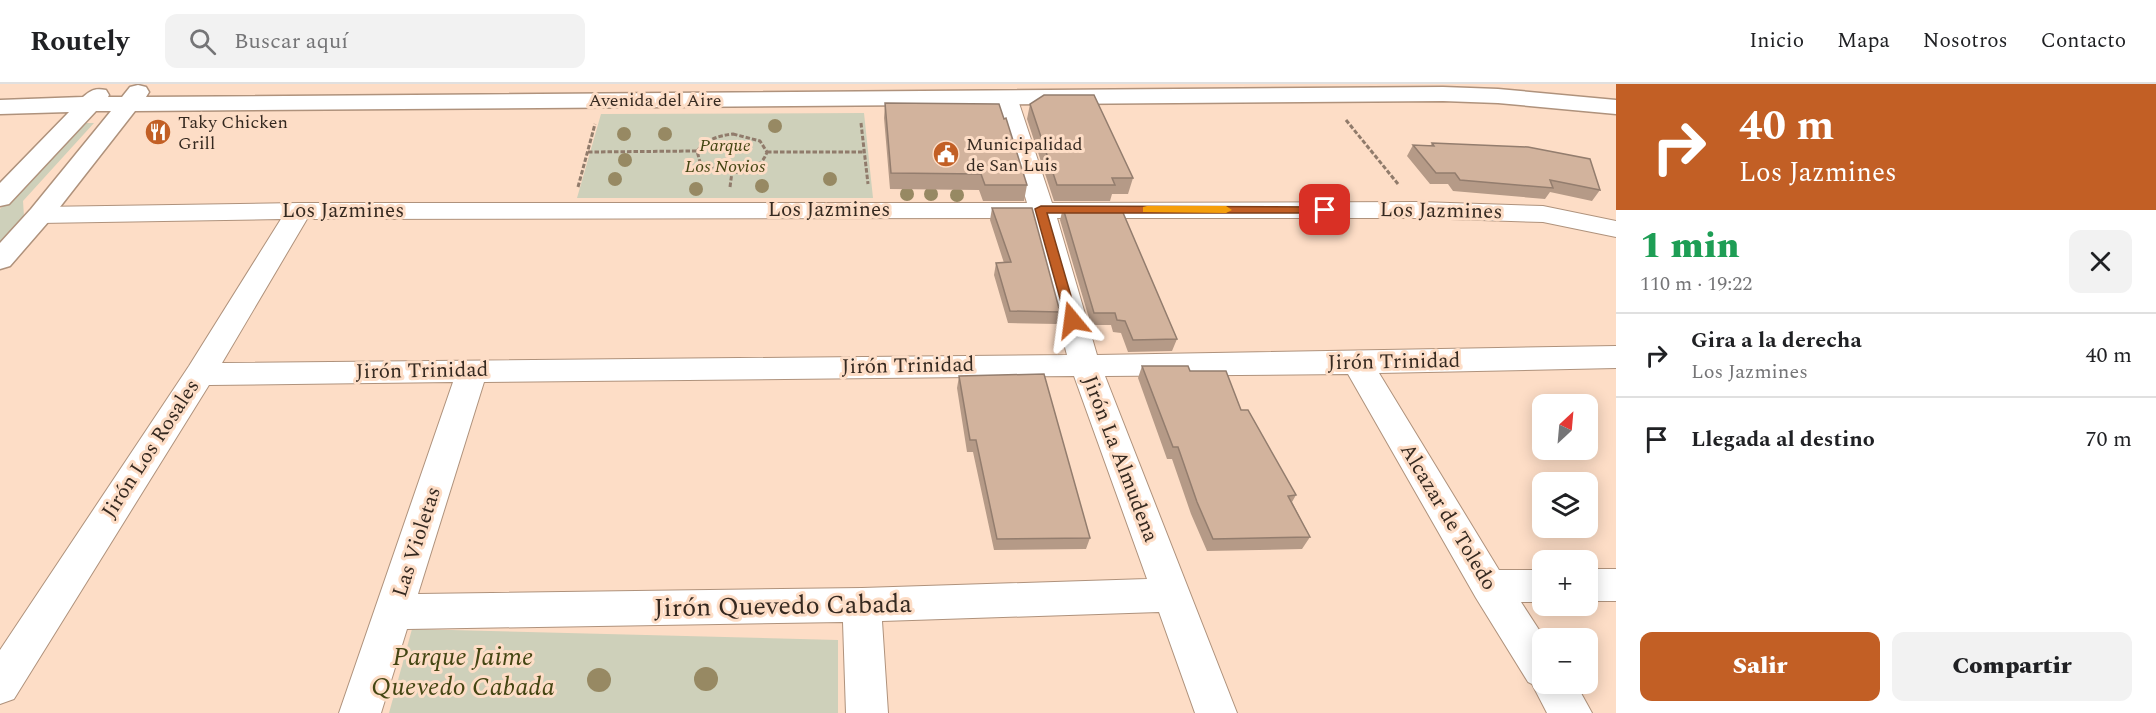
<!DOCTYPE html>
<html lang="es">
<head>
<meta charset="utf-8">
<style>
	:root { --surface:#fff; --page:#f2f2f2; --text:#202124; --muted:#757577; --line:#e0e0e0; --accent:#c25f25 }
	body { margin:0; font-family:Spectral,serif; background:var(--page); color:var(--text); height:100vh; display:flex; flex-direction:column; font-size:22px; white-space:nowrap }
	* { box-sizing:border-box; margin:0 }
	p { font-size:20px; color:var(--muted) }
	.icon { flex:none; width:33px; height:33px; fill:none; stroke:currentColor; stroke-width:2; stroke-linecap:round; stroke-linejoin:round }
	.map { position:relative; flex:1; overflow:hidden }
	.panel { display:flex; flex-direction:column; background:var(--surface); width:540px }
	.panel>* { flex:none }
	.guide { background:#c25f25; color:#fff; overflow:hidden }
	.needle { width:39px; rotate:26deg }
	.controls { position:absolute; left:1532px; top:310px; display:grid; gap:12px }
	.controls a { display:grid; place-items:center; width:66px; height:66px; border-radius:12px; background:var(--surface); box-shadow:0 3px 15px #0003; font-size:30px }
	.pin { position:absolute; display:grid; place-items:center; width:51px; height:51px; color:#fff; margin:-26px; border-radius:12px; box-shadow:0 3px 9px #0006 }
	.me { position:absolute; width:66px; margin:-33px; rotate:344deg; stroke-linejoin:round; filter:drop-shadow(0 0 4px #0008) }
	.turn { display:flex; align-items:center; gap:21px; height:126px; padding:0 24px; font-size:27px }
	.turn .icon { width:78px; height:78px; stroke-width:2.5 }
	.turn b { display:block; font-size:42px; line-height:51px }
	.round { display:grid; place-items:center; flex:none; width:63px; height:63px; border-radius:12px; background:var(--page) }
	.summary { display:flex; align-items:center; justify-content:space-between; height:102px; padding:0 24px }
	h1 { font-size:36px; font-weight:800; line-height:45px; color:#1e9e55 }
	.primary-button { display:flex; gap:12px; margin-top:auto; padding:12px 24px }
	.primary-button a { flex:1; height:69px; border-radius:12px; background:var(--accent); color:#fff; font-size:24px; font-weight:800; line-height:69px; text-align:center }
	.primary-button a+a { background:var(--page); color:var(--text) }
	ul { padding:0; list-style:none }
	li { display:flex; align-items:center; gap:18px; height:84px; padding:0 24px; border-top:2px solid var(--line) }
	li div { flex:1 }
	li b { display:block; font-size:22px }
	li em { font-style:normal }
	header { display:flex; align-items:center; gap:36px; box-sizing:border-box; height:84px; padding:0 30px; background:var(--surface); border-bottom:2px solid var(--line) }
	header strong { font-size:28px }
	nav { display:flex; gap:33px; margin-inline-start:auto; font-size:21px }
	.search { width:420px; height:54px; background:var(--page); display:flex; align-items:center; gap:15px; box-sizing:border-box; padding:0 21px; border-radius:12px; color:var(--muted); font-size:22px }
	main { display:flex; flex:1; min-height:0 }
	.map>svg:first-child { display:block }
</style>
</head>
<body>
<header>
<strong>Routely</strong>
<div class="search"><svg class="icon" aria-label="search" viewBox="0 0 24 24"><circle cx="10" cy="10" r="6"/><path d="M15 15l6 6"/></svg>Buscar aquí</div>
<nav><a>Inicio</a><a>Mapa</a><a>Nosotros</a><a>Contacto</a></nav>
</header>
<main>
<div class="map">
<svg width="1616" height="629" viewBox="0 0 1616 629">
	<rect width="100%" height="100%" fill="#fdddc6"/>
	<path fill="#ced0ba" d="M 864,29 L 873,114 L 577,114 L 601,30 Z
		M 81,39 L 94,39 L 23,117 L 24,132 L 0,158 L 0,125 Z
		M 412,545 L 838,556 L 838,629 L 389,629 Z"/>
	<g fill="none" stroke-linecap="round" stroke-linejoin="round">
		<defs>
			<path id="street" d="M 1006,7 L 1014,8 L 1017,13 L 1052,119 L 1420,118 L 1543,122 L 1616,137 L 1616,153 L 1543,138 L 1420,134 L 1057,134 L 1097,271 L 1616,262 L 1616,284 L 1379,289 L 1499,486 L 1542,486 L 1542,518 L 1521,518 L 1545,555 L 1542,555 L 1542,600 L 1576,600 L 1592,629 L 1547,629 L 1532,600 L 1528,598 L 1476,514 L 1348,290 L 1105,292 L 1237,629 L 1195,629 L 1159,528 L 882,537 L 888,629 L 846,629 L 843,538 L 407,545 L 381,629 L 339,629 L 453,298 L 209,301 L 14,615 L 0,620 L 0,566 L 189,282 L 281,135 L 40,139 L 31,136 L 27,131 L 31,126 L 40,123 L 299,119 L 1027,119 L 995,13 L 998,8 ZM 1031,134 L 1067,271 L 222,279 L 307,135 ZM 1074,292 L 1147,495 L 862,504 L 418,510 L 484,298 Z
				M 1587,485 L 1616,485 L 1616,517 L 1587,517 Z"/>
			<path id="secondary" d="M 138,1 L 146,3 L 149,8 L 146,13 L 1443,3 L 1498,5 L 1616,16 L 1616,30 L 1498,19 L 1443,17 L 135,27 L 49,137 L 10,182 L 0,185 L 0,159 L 31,125 L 111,27 L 96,27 L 9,120 L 0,122 L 0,99 L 69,28 L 0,30 L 0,16 L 83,13 C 91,6 95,4 106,6 L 109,11 L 108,13 L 122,13 L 130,3 Z"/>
		</defs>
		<use href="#street" stroke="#af927c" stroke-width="2"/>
		<use href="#secondary" stroke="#af927c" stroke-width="3"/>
		<path stroke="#907b6b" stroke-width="3" stroke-dasharray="4.5 2" stroke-linecap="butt" d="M 1346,36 L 1398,100
			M 861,39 L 868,100
			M 733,50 L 760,57 L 767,68 C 757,96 721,91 700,78 L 697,67 C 707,55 718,52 733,50 Z
			M 588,68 L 697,67
			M 767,68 L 864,68
			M 578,103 L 595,40
			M 730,103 L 732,88"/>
		<use href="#street" fill="#fff" fill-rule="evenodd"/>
		<use href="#secondary" fill="#fff" fill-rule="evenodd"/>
	</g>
	<g fill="#978963">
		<circle cx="775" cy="42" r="7"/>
		<circle cx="624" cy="50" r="7"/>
		<circle cx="665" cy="50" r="7"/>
		<circle cx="625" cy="76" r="7"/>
		<circle cx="615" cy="95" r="7"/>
		<circle cx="830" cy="95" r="7"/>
		<circle cx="762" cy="102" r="7"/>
		<circle cx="696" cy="105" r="7"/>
		<circle cx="907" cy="110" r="7"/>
		<circle cx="931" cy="110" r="7"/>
		<circle cx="957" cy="111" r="7"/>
		<circle cx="706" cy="595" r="12"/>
		<circle cx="599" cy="596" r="12"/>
	</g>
	<path fill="#b59a87" d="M 885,19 L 1004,35 L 1027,101 L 1024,117 L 983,117 L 979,106 L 890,105 L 884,34 Z
		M 1030,20 L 1133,94 L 1128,110 L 1112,110 L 1110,117 L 1054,117 L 1027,35 Z
		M 1432,59 L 1600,106 L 1592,117 L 1550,108 L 1545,115 L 1453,107 L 1448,100 L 1430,100 L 1407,72 L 1413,61 L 1431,61 Z
		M 992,124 L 1060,228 L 1057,240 L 1008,239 L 994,191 L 996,179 L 1004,179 L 990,136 Z
		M 1063,124 L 1177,255 L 1172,267 L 1128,268 L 1121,249 L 1113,248 L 1111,241 L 1091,241 L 1060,136 Z
		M 1142,282 L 1190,287 L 1241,326 L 1296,411 L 1292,418 L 1310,453 L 1302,465 L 1207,467 L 1191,430 L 1172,375 L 1167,375 L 1138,294 Z
		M 959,292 L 1090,454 L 1086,465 L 994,466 L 973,368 L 967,368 L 957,304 Z"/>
	<path fill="#d2b39d" stroke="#937d6e" stroke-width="1.5" d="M 1044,11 L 1094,11 L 1133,94 L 1112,94 L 1115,101 L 1057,101 L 1030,20 Z
		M 885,19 L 999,20 L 1004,35 L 1006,34 L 1027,101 L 985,101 L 981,90 L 891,89 Z
		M 1432,59 L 1528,63 L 1590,75 L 1600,106 L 1550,96 L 1553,104 L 1460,96 L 1455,89 L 1436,89 L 1413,61 L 1434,62 Z
		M 992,124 L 1032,124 L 1060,228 L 1010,227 L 996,179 L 1011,178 Z
		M 1063,124 L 1121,124 L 1177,255 L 1133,256 L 1125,237 L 1117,236 L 1115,229 L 1094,229 Z
		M 1142,282 L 1188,282 L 1190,287 L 1226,287 L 1241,326 L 1248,326 L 1296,411 L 1288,412 L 1310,453 L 1213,455 L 1197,418 L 1178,363 L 1173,363 Z
		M 1044,290 L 1090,454 L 997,455 L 976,356 L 970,356 L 959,292 Z"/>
	<path fill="#c25f25" stroke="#7e3e18" stroke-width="1.5" d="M 1041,122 L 1325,123 L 1330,126 L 1325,129 L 1047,129 L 1078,236 L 1072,240 L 1066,236 L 1035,125 Z"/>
	<path fill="#f59e0b" d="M 1147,122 L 1226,122 L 1232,126 L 1226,129 L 1143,128 L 1143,123 Z"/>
	<defs>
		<symbol id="restaurant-disc" viewBox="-11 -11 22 22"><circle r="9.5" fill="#c25f25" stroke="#fdddc6"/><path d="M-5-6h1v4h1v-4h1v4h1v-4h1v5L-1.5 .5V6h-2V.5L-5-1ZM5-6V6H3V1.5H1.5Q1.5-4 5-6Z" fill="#fff"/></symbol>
		<symbol id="civic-disc" viewBox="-11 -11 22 22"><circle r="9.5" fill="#c25f25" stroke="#fdddc6"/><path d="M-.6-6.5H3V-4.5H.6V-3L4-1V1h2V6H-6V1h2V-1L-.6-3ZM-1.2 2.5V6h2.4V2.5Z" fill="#fff"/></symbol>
	</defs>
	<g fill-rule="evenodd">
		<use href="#restaurant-disc" x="143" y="33" width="30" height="30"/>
		<use href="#civic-disc" x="931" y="55" width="30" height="30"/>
	</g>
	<g text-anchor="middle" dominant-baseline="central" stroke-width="6" stroke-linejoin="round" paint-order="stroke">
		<g font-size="18" fill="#352920" stroke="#fdddc6">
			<text x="655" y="16">Avenida del Aire</text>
		</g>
		<g font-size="18" fill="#352920" stroke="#fdddc6" text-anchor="start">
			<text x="178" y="38">Taky Chicken<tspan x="178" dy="21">Grill</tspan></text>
			<text x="966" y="60">Municipalidad<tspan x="966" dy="21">de San Luis</tspan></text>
		</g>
		<g font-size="18" font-style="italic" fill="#434512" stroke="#fdddc6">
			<text x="725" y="61">Parque<tspan x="725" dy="21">Los Novios</tspan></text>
		</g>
		<g font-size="21" fill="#352920" stroke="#fdddc6">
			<text x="829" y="126">Los Jazmines</text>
			<text x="343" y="127">Los Jazmines</text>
			<text transform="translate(1441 127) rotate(1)">Los Jazmines</text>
			<text transform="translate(1394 278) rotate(-1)">Jirón Trinidad</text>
			<text transform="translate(908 282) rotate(-1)">Jirón Trinidad</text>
			<text transform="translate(422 287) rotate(-1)">Jirón Trinidad</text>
			<text transform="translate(151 365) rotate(-57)">Jirón Los Rosales</text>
			<text transform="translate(1120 375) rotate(69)">Jirón La Almudena</text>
			<text transform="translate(1448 433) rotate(59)">Alcazar de Toledo</text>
			<text transform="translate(417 458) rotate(-72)">Las Violetas</text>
		</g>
		<g font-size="26" fill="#352920" stroke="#fdddc6">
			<text transform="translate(783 522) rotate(-1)">Jirón Quevedo Cabada</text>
		</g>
		<g font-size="26" font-style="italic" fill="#434512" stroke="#fdddc6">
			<text x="463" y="573">Parque Jaime<tspan x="463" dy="30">Quevedo Cabada</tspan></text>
		</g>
	</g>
</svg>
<div class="controls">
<a><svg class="needle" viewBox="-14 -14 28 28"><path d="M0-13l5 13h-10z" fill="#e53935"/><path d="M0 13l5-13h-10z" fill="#757577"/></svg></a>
<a><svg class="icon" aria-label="layers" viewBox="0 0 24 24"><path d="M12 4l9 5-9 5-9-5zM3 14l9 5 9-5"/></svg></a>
<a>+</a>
<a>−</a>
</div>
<div class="pin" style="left:1325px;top:126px;background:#d93025"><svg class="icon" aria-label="arrive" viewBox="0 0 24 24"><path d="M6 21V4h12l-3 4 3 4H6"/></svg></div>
<svg class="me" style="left:1072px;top:236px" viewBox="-20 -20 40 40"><path d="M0-17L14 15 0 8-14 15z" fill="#c25f25" stroke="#fff" stroke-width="4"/></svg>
</div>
<section class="panel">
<div class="guide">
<div class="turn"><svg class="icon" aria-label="right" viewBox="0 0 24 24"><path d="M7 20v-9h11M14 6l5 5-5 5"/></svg><div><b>40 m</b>Los Jazmines</div></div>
</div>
<div class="summary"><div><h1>1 min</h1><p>110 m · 19:22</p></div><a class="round"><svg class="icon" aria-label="close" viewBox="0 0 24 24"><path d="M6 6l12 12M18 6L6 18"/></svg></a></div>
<ul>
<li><svg class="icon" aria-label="right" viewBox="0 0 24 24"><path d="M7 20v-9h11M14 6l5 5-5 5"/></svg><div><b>Gira a la derecha</b><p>Los Jazmines</p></div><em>40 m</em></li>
<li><svg class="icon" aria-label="arrive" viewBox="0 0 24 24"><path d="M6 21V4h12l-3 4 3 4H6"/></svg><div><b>Llegada al destino</b></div><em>70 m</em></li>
</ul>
<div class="primary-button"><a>Salir</a><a>Compartir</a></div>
</section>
</main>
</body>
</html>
